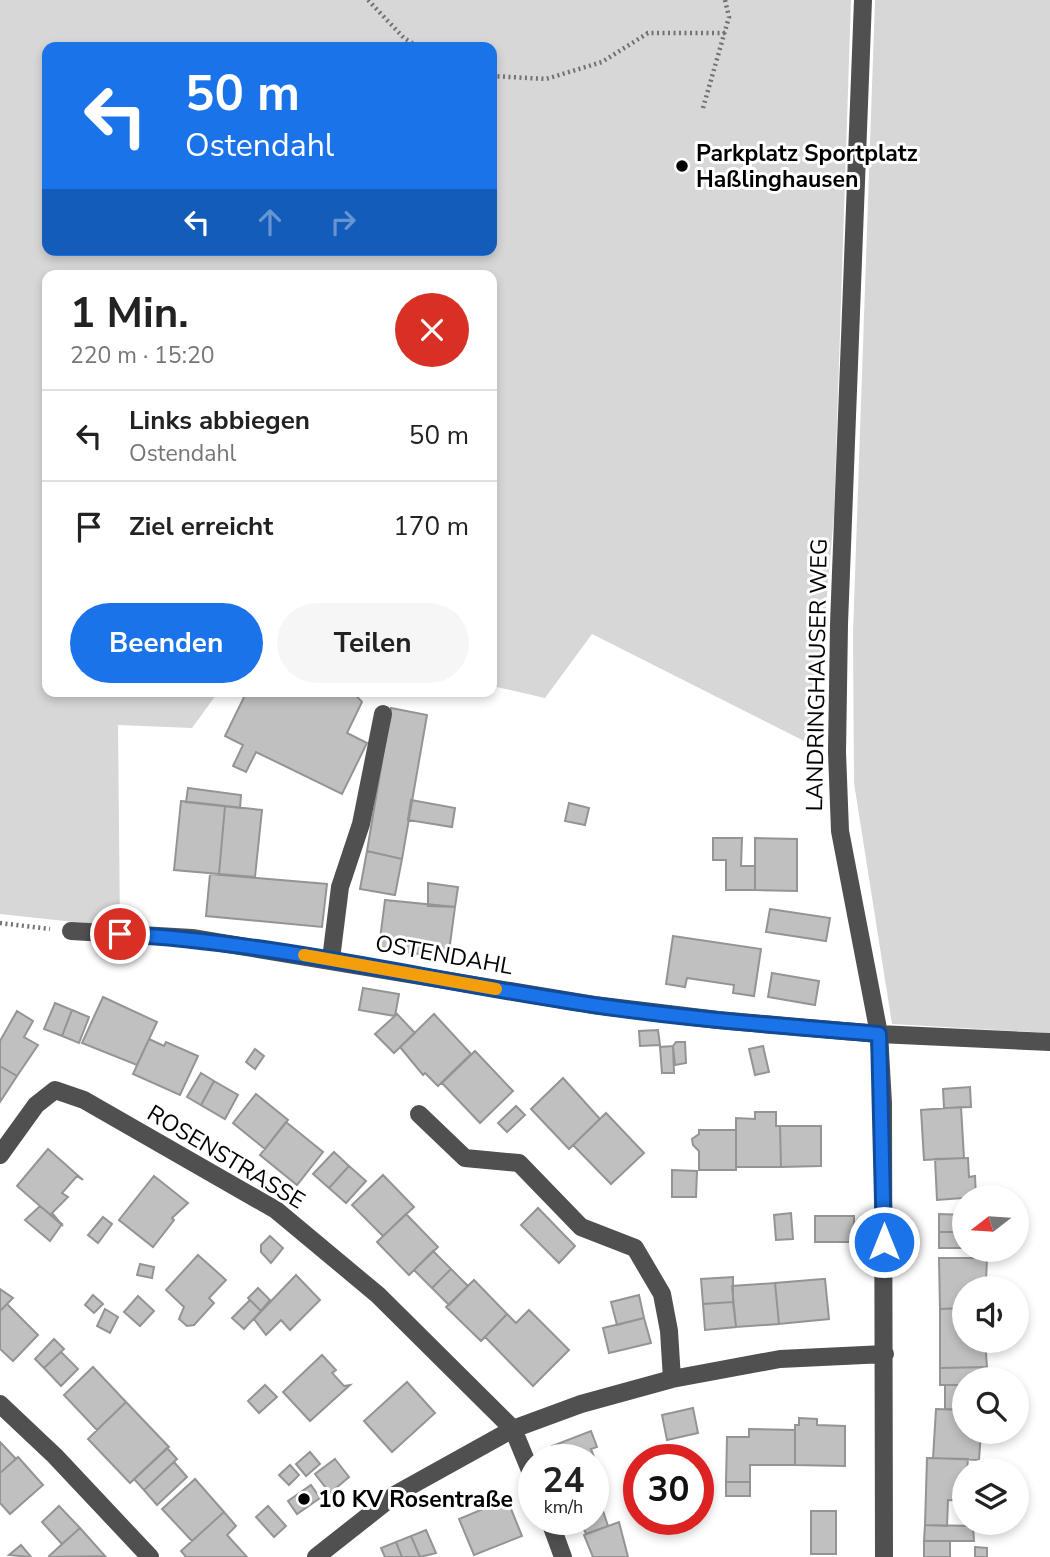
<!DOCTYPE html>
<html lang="de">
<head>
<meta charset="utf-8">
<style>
	:root { --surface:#fff; --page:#f6f6f6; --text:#222; --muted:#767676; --line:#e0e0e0; --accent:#1a73e8 }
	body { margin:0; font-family:"Nunito Sans",sans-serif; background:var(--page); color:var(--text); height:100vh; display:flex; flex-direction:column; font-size:26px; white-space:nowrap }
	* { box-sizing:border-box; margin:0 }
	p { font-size:23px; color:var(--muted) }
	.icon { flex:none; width:38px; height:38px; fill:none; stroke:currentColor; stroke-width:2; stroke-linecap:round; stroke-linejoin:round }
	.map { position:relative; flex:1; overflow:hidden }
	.drawer { position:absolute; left:42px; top:270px; width:455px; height:427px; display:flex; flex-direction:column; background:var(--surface); border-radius:14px; box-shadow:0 4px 10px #0003 }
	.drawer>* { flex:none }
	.guide { position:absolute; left:42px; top:42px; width:455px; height:214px; border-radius:14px; box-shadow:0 4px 10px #0003; background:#1a73e8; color:#fff; overflow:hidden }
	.needle { width:46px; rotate:253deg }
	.tools { position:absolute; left:952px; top:1185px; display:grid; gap:14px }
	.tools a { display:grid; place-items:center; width:77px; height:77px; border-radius:50%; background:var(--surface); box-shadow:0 4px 10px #0003; font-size:35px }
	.speed { position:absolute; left:518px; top:1444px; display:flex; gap:14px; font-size:35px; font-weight:700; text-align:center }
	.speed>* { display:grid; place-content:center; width:91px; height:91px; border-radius:50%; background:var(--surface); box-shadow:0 4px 10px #0003; line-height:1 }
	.speed small { font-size:18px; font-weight:400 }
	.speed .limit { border:10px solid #d22; background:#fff; color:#111 }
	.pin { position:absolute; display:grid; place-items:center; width:60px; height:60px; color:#fff; margin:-30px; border:4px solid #fff; border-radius:50%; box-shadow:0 2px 7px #0007 }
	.me { position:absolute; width:77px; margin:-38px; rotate:0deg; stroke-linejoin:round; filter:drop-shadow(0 0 5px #0008) }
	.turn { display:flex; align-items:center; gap:24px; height:147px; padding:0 28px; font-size:32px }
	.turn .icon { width:91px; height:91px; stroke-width:2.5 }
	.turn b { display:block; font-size:49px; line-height:60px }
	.lanes { display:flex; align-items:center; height:66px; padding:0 28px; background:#0003; justify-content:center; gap:35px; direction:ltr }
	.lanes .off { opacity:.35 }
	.round { display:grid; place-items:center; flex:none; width:74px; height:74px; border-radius:37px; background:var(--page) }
	.headline { display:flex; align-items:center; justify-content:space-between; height:119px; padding:0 28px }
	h1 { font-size:42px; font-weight:700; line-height:52px }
	.action { display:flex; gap:14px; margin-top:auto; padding:14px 28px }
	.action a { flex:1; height:80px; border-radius:42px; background:var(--accent); color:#fff; font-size:28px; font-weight:700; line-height:80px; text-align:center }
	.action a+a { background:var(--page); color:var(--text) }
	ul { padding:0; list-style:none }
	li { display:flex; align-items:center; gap:21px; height:91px; padding:0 28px; border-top:2px solid var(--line) }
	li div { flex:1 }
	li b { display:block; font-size:26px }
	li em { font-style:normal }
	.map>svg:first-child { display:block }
</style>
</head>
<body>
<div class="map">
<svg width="1050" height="1557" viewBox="0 0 1050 1557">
	<rect width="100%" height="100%" fill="#fff"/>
	<path fill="#d7d7d7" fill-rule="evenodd" d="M 0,0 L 851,0 L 834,514 L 814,746 L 592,634 L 545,698 L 492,686 L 492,275 L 47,275 L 47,691 L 219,691 L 192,728 L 118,725 L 120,927 L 0,914 ZM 47,47 L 492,47 L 492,250 L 47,250 Z
		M 875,0 L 1050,0 L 1050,1033 L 892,1024 L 854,783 L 853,633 Z"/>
	<path fill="#c0c0c0" stroke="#949494" stroke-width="2" d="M 247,691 L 352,691 L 362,702 L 347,733 L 367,743 L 342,794 L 256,752 L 246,772 L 233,766 L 243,745 L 225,736 Z
		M 391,708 L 427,715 L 402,859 L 367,851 Z
		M 188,788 L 241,795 L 240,808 L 186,802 Z
		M 411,800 L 455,808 L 452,827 L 408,820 Z
		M 181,801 L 225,806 L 219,874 L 174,870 Z
		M 569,803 L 589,808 L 585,825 L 565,821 Z
		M 225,806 L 262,810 L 255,877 L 219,874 Z
		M 713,838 L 742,838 L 741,866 L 755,866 L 755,890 L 726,890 L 726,860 L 713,860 Z
		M 755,838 L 797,839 L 797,891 L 755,890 Z
		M 367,851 L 402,859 L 395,895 L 360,889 Z
		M 210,874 L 327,884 L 322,927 L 206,916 Z
		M 428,883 L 458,887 L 455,907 L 428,906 Z
		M 385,900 L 455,907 L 448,959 L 379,947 Z
		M 770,909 L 830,918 L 826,941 L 766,932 Z
		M 673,936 L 761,949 L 754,996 L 733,993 L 734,985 L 687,978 L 685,987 L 666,984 Z
		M 772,973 L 819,981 L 815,1005 L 768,997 Z
		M 363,988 L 399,994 L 395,1016 L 359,1010 Z
		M 103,997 L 157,1022 L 137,1065 L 82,1043 Z
		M 55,1003 L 72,1010 L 62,1036 L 44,1029 Z
		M 72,1010 L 89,1017 L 79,1043 L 62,1036 Z
		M 17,1011 L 33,1021 L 24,1037 L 38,1045 L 17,1076 L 0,1066 L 0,1041 Z
		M 397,1014 L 415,1033 L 394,1053 L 375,1034 Z
		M 434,1014 L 471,1054 L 438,1086 L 425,1073 L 423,1075 L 400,1047 Z
		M 658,1030 L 660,1045 L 640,1046 L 639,1031 Z
		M 149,1039 L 164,1046 L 166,1042 L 198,1056 L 180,1095 L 133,1074 Z
		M 676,1042 L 685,1042 L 686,1063 L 675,1065 L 673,1046 Z
		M 673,1046 L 674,1073 L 662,1073 L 660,1047 Z
		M 763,1046 L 769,1072 L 755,1075 L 749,1049 Z
		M 255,1049 L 264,1056 L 255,1069 L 246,1062 Z
		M 475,1051 L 513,1091 L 480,1123 L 442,1083 Z
		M 0,1066 L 17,1076 L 0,1102 Z
		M 201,1073 L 214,1081 L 201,1105 L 187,1097 Z
		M 563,1078 L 600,1119 L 569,1149 L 531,1109 Z
		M 214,1081 L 238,1095 L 225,1119 L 201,1105 Z
		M 970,1087 L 971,1107 L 944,1108 L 943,1089 Z
		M 256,1094 L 288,1120 L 265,1149 L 233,1123 Z
		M 516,1106 L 525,1115 L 507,1132 L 498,1123 Z
		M 961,1107 L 964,1158 L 924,1160 L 921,1110 Z
		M 755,1112 L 776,1112 L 776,1126 L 780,1126 L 781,1167 L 736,1167 L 736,1118 L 755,1119 Z
		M 606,1113 L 644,1153 L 611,1184 L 573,1145 Z
		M 286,1122 L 323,1152 L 297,1185 L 260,1155 Z
		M 780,1126 L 821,1126 L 821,1166 L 781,1167 Z
		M 699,1130 L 736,1130 L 736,1170 L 699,1170 L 699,1151 L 693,1145 L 692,1139 L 699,1134 Z
		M 48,1149 L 83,1180 L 77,1176 L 62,1193 L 68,1197 L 52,1213 L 63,1226 L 17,1186 Z
		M 334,1152 L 349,1166 L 329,1188 L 313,1174 Z
		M 968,1158 L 969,1177 L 975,1176 L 976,1197 L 937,1200 L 935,1159 Z
		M 349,1166 L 366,1181 L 346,1203 L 329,1188 Z
		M 672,1170 L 697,1171 L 696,1197 L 672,1197 Z
		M 383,1175 L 414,1207 L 383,1236 L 352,1205 Z
		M 154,1176 L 188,1203 L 172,1218 L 174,1220 L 153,1247 L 119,1220 Z
		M 40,1206 L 62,1224 L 50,1241 L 25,1220 Z
		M 538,1208 L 575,1246 L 559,1263 L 521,1225 Z
		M 791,1213 L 793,1239 L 776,1240 L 774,1215 Z
		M 406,1214 L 438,1247 L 409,1275 L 377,1242 Z
		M 939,1214 L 964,1215 L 964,1232 L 939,1232 Z
		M 815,1216 L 854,1216 L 854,1242 L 815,1242 Z
		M 103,1217 L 112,1224 L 98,1243 L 88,1235 Z
		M 939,1232 L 964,1232 L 964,1248 L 939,1248 Z
		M 270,1236 L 283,1248 L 271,1263 L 261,1252 L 261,1245 Z
		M 433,1251 L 451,1269 L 432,1288 L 414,1270 Z
		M 198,1255 L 226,1280 L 209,1298 L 214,1303 L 194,1325 L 187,1326 L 179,1319 L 184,1307 L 166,1290 Z
		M 939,1258 L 987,1258 L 986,1281 L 983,1281 L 983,1288 L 964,1288 L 964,1308 L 940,1309 Z
		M 140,1264 L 154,1267 L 152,1278 L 137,1275 Z
		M 451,1269 L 468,1286 L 449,1305 L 432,1288 Z
		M 296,1275 L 320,1300 L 290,1330 L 281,1320 L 266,1335 L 254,1319 Z
		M 733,1277 L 733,1302 L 703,1304 L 701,1279 Z
		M 823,1279 L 825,1279 L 829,1319 L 779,1324 L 775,1283 Z
		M 474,1280 L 507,1314 L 481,1341 L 446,1307 Z
		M 775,1283 L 779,1324 L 736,1327 L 732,1286 Z
		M 258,1288 L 270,1300 L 261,1311 L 248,1298 Z
		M 0,1289 L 13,1298 L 0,1311 Z
		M 93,1295 L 103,1304 L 94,1313 L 85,1305 Z
		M 639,1295 L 644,1318 L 617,1325 L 611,1302 Z
		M 138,1296 L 154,1311 L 140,1326 L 124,1312 Z
		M 250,1300 L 261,1311 L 244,1329 L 232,1318 Z
		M 733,1302 L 736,1327 L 705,1330 L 703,1304 Z
		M 7,1304 L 38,1335 L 13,1361 L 0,1349 L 0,1311 Z
		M 964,1308 L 964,1340 L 985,1340 L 987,1367 L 940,1368 L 940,1309 Z
		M 105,1309 L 118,1317 L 110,1333 L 97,1326 Z
		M 529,1310 L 569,1350 L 533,1386 L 485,1337 L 507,1314 L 516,1323 Z
		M 644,1318 L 651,1343 L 609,1353 L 603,1328 Z
		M 54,1339 L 64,1349 L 44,1368 L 35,1359 Z
		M 61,1352 L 78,1369 L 61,1386 L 44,1368 Z
		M 322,1355 L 336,1370 L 332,1373 L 344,1386 L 350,1385 L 310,1421 L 283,1392 Z
		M 93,1367 L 126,1402 L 97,1430 L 64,1395 Z
		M 987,1367 L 987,1379 L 964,1379 L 964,1385 L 940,1385 L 940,1368 Z
		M 407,1382 L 435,1413 L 392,1452 L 364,1421 Z
		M 265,1385 L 277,1397 L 259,1413 L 248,1401 Z
		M 945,1385 L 964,1385 L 964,1410 L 945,1409 Z
		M 126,1402 L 169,1447 L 130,1483 L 88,1439 Z
		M 693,1408 L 698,1433 L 667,1440 L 662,1415 Z
		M 936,1409 L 964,1410 L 964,1432 L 981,1432 L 979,1460 L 933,1458 Z
		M 799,1418 L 817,1419 L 817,1425 L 845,1426 L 845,1466 L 795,1465 L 795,1425 L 799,1425 Z
		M 749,1429 L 795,1430 L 795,1465 L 750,1465 L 750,1482 L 726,1482 L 727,1437 L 749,1437 Z
		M 591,1431 L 597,1447 L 591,1449 L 606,1488 L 593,1493 L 593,1460 L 557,1460 L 552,1446 Z
		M 0,1442 L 16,1459 L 0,1473 Z
		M 167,1448 L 177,1459 L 144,1490 L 134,1479 Z
		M 310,1452 L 320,1464 L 306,1476 L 296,1464 Z
		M 18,1457 L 43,1485 L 10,1514 L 0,1503 L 0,1473 Z
		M 927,1458 L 968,1459 L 967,1470 L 964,1470 L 964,1501 L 948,1500 L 947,1526 L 925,1525 Z
		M 335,1459 L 349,1477 L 330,1493 L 315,1474 Z
		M 174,1462 L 187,1477 L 157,1505 L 144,1490 Z
		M 290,1465 L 299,1475 L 289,1485 L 279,1475 Z
		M 195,1479 L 224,1512 L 192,1541 L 162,1509 Z
		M 726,1482 L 750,1482 L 750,1496 L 726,1496 Z
		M 311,1485 L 320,1498 L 297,1514 L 288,1501 Z
		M 507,1499 L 522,1536 L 474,1555 L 459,1519 Z
		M 59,1506 L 80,1528 L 62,1544 L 42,1522 Z
		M 268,1506 L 286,1526 L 274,1537 L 256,1517 Z
		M 603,1511 L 608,1526 L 586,1534 L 580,1520 L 593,1519 L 593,1515 Z
		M 811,1511 L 836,1511 L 836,1554 L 811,1554 Z
		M 224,1512 L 236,1526 L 227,1535 L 247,1557 L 186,1557 L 181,1551 Z
		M 619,1522 L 628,1557 L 593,1557 L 584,1535 Z
		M 925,1525 L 973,1526 L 974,1541 L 924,1541 Z
		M 80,1528 L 105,1556 L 50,1557 L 49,1556 Z
		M 426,1530 L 436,1553 L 420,1557 L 411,1536 Z
		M 411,1536 L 420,1557 L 402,1557 L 396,1542 Z
		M 924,1541 L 950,1541 L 950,1557 L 924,1557 Z
		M 396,1542 L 402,1557 L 385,1557 L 381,1548 Z
		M 21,1545 L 31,1557 L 9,1555 Z
		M 975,1547 L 987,1548 L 987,1557 L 975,1557 Z"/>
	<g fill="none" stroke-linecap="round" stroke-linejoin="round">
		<path stroke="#727272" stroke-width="4.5" stroke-dasharray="2 3.5" stroke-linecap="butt" d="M 368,0 L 404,38 L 418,47
			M 492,76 L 546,79 L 602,62 L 648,33 L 725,33
			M 703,108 L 729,17 L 725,0
			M 0,923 L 50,929"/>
		<path stroke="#505050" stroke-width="18" d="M 863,0 L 839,624 L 837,752 L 840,831 L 879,1034 L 883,1103 L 884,1557
			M 71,931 L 192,938 L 594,1005 L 718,1020 L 879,1034 L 1050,1042
			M 331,959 L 340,887 L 361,824 L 383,714
			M 419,1114 L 465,1158 L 519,1163 L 581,1227 L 635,1248 L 662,1294 L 669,1331 L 672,1379
			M 0,1155 L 36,1105 L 55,1090 L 84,1100 L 276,1210 L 378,1295 L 513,1429 L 534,1480
			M 0,1404 L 55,1456 L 150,1557
			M 549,1519 L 563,1557
			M 316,1557 L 396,1494 L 513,1429 L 581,1404 L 672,1379 L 780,1359 L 885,1354"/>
	</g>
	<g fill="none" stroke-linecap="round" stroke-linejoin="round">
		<defs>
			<path id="route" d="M 120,934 C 280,943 435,982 593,1005 C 688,1019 783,1026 879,1034 L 884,1242"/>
		</defs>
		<use href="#route" stroke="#114b97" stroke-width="18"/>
		<use href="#route" stroke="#1a73e8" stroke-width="12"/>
		<path stroke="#f59e0b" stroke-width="12" d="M 304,955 L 496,989"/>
	</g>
	<g fill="#000" stroke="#fff" stroke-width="2.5">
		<circle cx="682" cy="166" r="7"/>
		<circle cx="304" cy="1499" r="7"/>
	</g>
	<g text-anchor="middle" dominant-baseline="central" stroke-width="6" stroke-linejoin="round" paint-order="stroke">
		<g font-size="23" font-weight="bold" fill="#000" stroke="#fff" text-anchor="start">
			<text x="696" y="153">Parkplatz Sportplatz<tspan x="696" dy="26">Haßlinghausen</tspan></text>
			<text x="318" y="1499">10 KV Rosentraße</text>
		</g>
		<g font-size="23" fill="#000" stroke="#fff">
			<text transform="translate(817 675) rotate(-89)">LANDRINGHAUSER WEG</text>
			<text transform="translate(444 955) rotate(10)">OSTENDAHL</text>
			<text transform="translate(226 1157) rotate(31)">ROSENSTRASSE</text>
		</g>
	</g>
</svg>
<div class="tools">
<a><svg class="needle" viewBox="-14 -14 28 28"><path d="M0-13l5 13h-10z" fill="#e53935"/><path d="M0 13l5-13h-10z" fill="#767676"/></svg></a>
<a><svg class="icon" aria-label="sound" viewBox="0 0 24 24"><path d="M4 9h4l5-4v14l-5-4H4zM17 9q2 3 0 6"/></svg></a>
<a><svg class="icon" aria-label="search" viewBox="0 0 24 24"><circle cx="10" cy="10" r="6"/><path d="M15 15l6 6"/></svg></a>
<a><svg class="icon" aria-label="layers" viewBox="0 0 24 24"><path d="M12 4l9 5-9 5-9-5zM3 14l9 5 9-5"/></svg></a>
</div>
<div class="speed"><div>24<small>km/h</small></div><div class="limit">30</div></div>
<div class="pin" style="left:120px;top:934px;background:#d93025"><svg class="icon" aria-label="arrive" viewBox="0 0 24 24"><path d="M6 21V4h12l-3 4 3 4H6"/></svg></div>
<svg class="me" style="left:884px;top:1242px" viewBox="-20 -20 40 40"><circle r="17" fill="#1a73e8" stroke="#fff" stroke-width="3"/><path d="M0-11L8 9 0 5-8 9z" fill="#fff"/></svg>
<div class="guide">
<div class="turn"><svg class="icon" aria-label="left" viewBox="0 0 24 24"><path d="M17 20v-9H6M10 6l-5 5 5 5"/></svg><div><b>50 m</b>Ostendahl</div></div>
<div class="lanes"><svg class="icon" aria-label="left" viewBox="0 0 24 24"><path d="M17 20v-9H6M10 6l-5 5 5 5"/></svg><svg class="icon off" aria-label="ahead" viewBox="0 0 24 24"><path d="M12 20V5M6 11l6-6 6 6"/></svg><svg class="icon off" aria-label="right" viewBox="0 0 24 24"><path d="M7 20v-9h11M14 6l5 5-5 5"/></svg></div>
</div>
<section class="drawer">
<div class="headline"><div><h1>1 Min.</h1><p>220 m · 15:20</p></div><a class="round" style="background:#d93025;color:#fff"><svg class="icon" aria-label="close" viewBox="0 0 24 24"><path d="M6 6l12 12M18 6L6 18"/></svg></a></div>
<ul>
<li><svg class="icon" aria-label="left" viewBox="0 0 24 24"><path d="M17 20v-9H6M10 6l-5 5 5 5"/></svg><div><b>Links abbiegen</b><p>Ostendahl</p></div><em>50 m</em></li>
<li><svg class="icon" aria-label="arrive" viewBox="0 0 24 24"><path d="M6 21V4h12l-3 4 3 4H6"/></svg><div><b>Ziel erreicht</b></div><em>170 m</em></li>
</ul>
<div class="action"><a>Beenden</a><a>Teilen</a></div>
</section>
</div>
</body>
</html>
